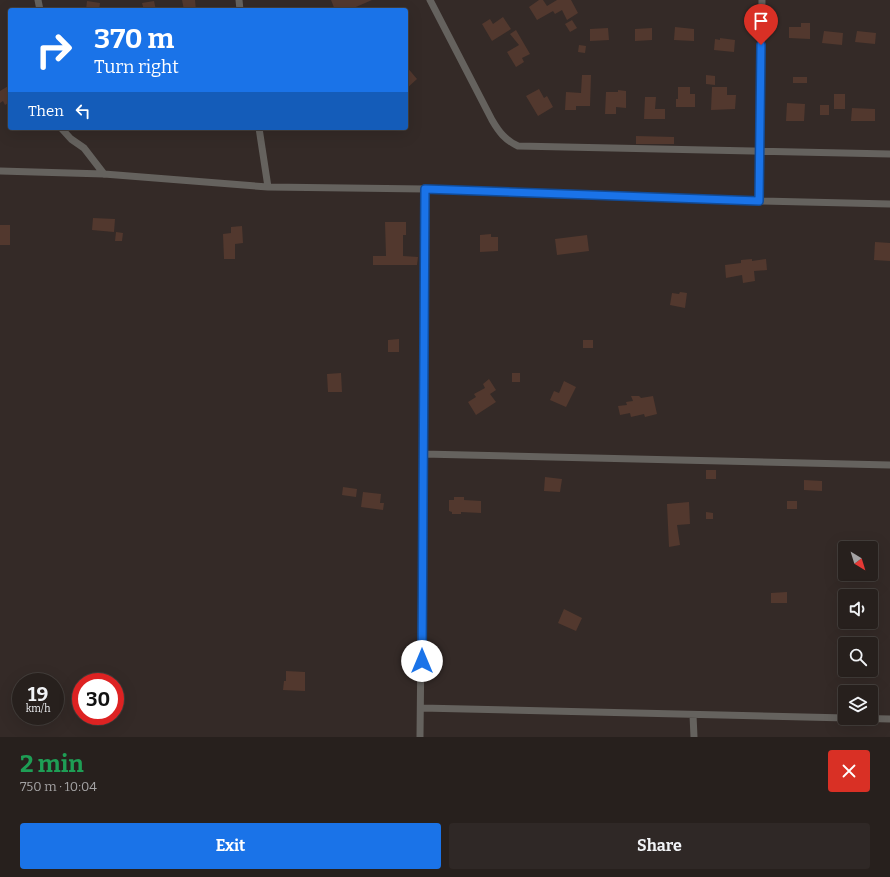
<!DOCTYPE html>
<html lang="en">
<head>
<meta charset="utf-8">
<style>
	:root { --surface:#27201d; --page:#2f2826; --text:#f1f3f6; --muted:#a4a3a4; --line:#433e3b; --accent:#1a73e8 }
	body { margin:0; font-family:Bitter,serif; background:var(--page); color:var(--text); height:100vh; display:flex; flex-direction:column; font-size:15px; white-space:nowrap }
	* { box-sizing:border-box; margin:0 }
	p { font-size:13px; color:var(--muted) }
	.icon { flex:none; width:22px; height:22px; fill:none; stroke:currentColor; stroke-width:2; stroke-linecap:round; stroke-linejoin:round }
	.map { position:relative; height:737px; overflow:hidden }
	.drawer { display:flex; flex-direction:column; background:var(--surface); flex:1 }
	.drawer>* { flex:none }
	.hud { position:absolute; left:8px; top:8px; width:400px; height:122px; border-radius:4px; box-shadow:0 4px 16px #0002,0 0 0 1px var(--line); background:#1a73e8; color:#fff; overflow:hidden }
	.needle { width:26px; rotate:142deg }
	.buttons { position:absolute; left:838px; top:541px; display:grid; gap:8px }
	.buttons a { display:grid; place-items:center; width:40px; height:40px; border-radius:4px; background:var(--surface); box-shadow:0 4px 16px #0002,0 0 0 1px var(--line); font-size:20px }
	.speed { position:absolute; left:12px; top:673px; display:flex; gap:8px; font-size:20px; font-weight:700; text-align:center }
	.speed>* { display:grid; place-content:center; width:52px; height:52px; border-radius:50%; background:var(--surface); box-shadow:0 4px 16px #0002,0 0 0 1px var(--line); line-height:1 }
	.speed small { font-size:10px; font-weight:400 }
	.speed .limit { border:6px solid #d22; background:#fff; color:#111 }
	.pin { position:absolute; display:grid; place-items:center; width:34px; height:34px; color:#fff; margin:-41px -17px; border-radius:50% 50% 50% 0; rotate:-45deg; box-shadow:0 0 4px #0007 }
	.pin .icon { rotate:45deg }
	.me { position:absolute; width:44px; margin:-22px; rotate:0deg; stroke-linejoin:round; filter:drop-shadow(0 0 3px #0008) }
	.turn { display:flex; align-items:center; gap:14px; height:84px; padding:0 20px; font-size:18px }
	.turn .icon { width:52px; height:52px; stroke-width:2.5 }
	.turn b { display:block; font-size:28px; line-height:34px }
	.then { display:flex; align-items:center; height:38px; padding:0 20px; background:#0003; gap:8px; font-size:15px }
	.round { display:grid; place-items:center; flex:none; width:42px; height:42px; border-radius:4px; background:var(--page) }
	.head { display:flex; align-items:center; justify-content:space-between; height:68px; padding:0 20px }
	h1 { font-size:24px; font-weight:700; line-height:30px; color:#1e9e55 }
	.cta { display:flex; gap:8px; margin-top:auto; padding:8px 20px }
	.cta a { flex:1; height:46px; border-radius:4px; background:var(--accent); color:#fff; font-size:16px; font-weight:700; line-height:46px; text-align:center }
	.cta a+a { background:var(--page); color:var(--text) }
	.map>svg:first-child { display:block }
</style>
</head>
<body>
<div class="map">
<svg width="890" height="737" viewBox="0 0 890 737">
	<rect width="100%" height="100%" fill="#342a27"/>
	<path fill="#52382e" d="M 182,0 L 195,0 L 196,10 L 184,10 Z
		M 331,0 L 372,0 L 349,10 L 335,10 Z
		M 539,0 L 543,0 L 547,6 L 557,0 L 571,0 L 578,13 L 567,20 L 562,10 L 555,14 L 553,11 L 537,20 L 529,7 Z
		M 87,1 L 100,3 L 99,10 L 86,10 Z
		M 154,1 L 156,10 L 144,10 L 142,3 Z
		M 503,17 L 511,29 L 492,41 L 482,24 L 490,19 L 493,24 Z
		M 572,20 L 577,28 L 570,32 L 565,24 Z
		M 801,23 L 810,23 L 810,39 L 789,38 L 789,27 L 801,27 Z
		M 675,27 L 694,29 L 694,41 L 674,40 Z
		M 608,28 L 609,40 L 590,41 L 590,29 Z
		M 652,28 L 652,40 L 635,41 L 635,29 Z
		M 516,30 L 530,54 L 522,58 L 524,62 L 516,67 L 507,52 L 519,45 L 510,34 Z
		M 824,31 L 843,33 L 842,45 L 822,43 Z
		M 857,31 L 876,33 L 875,44 L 855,42 Z
		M 720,38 L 735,40 L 734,52 L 714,50 L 715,39 L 720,40 Z
		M 579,45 L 586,46 L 585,53 L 578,52 Z
		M 406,66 L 417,79 L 406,89 Z
		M 582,75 L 591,75 L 590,106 L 576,106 L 576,110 L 565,110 L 566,92 L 581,93 Z
		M 706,75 L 715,76 L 715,85 L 706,84 Z
		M 793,77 L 807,77 L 807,83 L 793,83 Z
		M 10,85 L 10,102 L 5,105 L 3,101 L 0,103 L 0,91 Z
		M 678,87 L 690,87 L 690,94 L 695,94 L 695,107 L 676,107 L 676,99 L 678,99 Z
		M 712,87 L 727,87 L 727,95 L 736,95 L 735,109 L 711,110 Z
		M 539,89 L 544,98 L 547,96 L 553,107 L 538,116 L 526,96 Z
		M 618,90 L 626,91 L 626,108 L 616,107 L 616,114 L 605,114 L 606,92 L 618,92 Z
		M 834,94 L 845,94 L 845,109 L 834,109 Z
		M 645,97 L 656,97 L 655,109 L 665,109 L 665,119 L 644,119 Z
		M 787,103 L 805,104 L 804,121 L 786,121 Z
		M 820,105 L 829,105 L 829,115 L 820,115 Z
		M 852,108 L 875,109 L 875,121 L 851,121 Z
		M 636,136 L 674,137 L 674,144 L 636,144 Z
		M 93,218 L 115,219 L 114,232 L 92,230 Z
		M 385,222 L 406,222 L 406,235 L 403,235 L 403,256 L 418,257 L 417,265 L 373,265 L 373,256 L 386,256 Z
		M 0,225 L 10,225 L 10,245 L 0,245 Z
		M 242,226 L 243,243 L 235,244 L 235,259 L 224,259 L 223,234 L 231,233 L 231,227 Z
		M 116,232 L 123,233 L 122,241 L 115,241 Z
		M 491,234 L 491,237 L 498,237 L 498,251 L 480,252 L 480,235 Z
		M 587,235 L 589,251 L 557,255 L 555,239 Z
		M 875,242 L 890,243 L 890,261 L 874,260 Z
		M 752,259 L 752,261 L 766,259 L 767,270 L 754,271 L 755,281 L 743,283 L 742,275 L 726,278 L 725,265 L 741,263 L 741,260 Z
		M 680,292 L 687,293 L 685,308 L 670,305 L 672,293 L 679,294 Z
		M 399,339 L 399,352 L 388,352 L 388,340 Z
		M 583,340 L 593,340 L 593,348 L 583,348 Z
		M 341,373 L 342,392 L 328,392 L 327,374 Z
		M 512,373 L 520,373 L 520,382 L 512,382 Z
		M 489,379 L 496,390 L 490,394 L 496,402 L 476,415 L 468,402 L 476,397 L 474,394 L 485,388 L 483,384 Z
		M 564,381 L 576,387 L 566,407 L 550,400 L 554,391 L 559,393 Z
		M 631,396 L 639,396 L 641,398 L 653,396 L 657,414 L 645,417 L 644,414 L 631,417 L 630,413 L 620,415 L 618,406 L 627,405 L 626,402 L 633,401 Z
		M 706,470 L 716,470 L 716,479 L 706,479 Z
		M 545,477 L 562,479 L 560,492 L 544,491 Z
		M 804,480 L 822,481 L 822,491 L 804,490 Z
		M 343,487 L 357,489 L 356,497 L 342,495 Z
		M 363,492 L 381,494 L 380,503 L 384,503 L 383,510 L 361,507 Z
		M 454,497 L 464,497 L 464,500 L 481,501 L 481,513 L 461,512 L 461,514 L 452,514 L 452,512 L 449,511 L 449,500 L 454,500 Z
		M 787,501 L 797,501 L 797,509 L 787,509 Z
		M 689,502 L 690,524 L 677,525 L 680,545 L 669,547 L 667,504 Z
		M 706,512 L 713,513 L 713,519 L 706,519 Z
		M 787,592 L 787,603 L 771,603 L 771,593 Z
		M 564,609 L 582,618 L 576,631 L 558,623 Z
		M 286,671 L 305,672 L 305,691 L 283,690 L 284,681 L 286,681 Z
		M 838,692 L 845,692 L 845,709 L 838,709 Z"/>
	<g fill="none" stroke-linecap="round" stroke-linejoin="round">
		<path stroke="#65625e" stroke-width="7" d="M 38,0 L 40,10
			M 239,0 L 240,10
			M 430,0 L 492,120 C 499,132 505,140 518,146 L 890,154
			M 61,128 L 71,139 L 84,148 L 104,174
			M 259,128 L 268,187
			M 0,171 L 104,174 L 268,187 L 425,189 L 759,201 L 890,204
			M 759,201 L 762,0
			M 423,454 L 425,189
			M 421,708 L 890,719
			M 693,715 L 694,737
			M 420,737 L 423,454 L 890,465"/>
	</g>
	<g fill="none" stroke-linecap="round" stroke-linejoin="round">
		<defs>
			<path id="route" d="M 422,661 L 425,189 L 759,201 L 761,45"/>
		</defs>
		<use href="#route" stroke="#114b97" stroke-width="10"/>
		<use href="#route" stroke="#1a73e8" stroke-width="7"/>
	</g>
</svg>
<div class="buttons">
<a><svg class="needle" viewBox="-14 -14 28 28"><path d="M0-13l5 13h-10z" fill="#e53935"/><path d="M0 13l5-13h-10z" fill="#a4a3a4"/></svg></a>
<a><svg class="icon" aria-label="sound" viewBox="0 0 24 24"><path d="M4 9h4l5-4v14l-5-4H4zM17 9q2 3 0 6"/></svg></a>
<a><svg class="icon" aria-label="search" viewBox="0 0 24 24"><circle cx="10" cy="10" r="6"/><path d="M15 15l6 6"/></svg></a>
<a><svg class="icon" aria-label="layers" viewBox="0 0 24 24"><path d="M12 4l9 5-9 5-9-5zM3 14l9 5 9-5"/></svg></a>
</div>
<div class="speed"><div>19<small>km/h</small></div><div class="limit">30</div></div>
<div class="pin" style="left:761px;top:45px;background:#d93025"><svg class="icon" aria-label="arrive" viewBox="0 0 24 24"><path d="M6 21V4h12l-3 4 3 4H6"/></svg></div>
<svg class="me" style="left:422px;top:661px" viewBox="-20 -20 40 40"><circle r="19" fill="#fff"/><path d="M0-13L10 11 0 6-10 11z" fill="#1a73e8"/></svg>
<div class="hud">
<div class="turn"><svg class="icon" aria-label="right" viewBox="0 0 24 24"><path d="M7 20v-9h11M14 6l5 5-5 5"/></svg><div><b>370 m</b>Turn right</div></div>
<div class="then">Then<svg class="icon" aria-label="left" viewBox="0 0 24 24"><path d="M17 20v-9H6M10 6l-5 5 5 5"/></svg></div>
</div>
</div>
<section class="drawer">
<div class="head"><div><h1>2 min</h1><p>750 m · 10:04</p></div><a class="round" style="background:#d93025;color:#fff"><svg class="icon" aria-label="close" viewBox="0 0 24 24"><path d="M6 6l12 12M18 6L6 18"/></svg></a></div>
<div class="cta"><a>Exit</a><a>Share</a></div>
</section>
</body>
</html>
